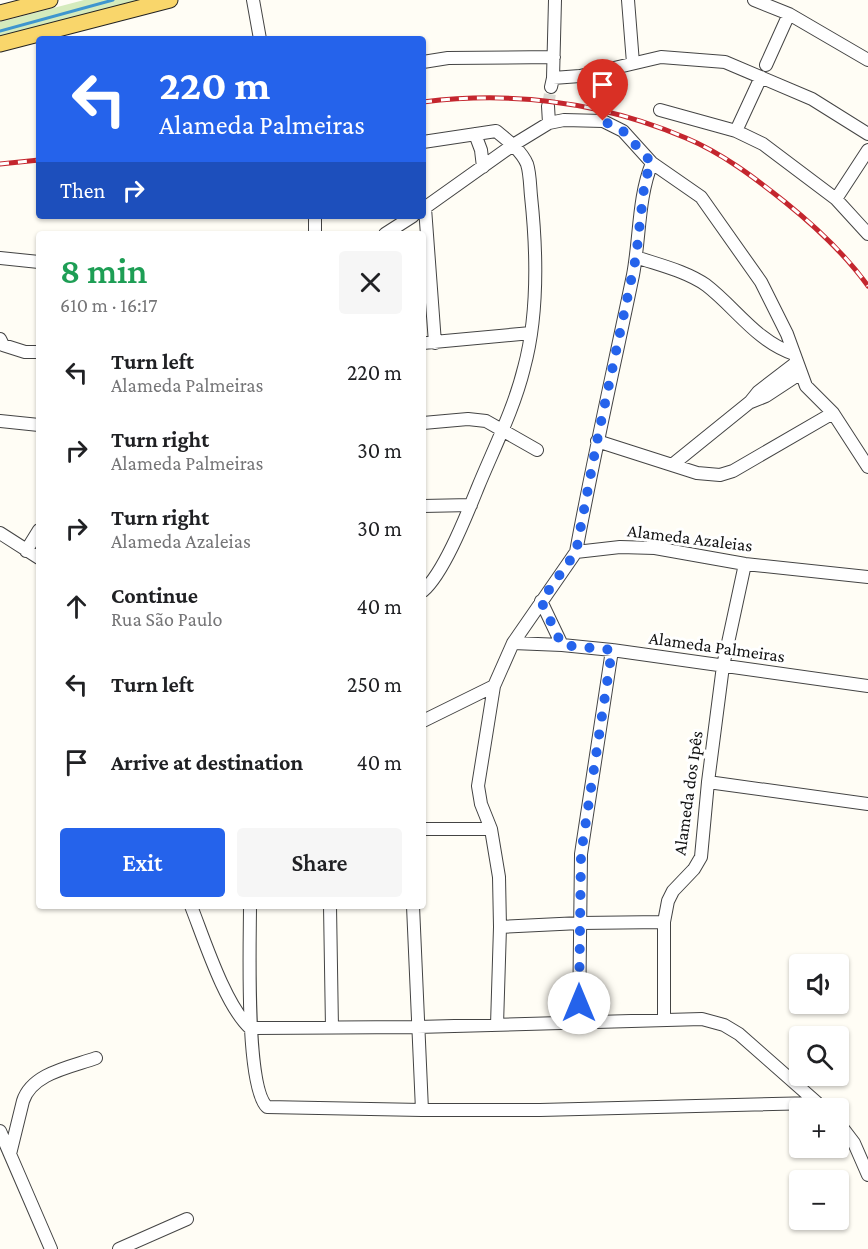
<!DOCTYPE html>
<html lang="en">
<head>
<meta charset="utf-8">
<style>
	:root { --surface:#fff; --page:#f6f6f6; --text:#202124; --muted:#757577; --accent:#2563eb }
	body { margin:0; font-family:"Crimson Pro",serif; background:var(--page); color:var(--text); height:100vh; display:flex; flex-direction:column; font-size:22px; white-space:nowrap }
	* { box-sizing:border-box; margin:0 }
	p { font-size:20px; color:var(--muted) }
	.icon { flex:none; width:33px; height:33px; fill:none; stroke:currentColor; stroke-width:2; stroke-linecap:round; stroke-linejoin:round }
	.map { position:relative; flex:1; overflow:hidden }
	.side { position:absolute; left:36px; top:231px; width:390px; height:678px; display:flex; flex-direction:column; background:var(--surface); border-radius:6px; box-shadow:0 2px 4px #0004 }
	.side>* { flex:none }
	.banner { position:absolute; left:36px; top:36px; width:390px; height:183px; border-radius:6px; box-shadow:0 2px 4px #0004; background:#2563eb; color:#fff; overflow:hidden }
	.tools { position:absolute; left:789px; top:954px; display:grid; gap:12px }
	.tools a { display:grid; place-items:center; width:60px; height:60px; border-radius:6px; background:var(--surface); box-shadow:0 2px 4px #0004; font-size:30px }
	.pin { position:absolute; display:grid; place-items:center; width:51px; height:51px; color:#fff; margin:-62px -26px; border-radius:50% 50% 50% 0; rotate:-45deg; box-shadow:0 0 6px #0007 }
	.pin .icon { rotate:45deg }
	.me { position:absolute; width:66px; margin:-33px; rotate:0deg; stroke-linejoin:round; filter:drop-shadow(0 0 4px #0008) }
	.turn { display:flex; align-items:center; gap:21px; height:126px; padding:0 24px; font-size:27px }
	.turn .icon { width:78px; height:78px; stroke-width:2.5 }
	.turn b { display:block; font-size:42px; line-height:51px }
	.then { display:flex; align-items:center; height:57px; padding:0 24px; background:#0003; gap:12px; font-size:22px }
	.round { display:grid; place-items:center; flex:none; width:63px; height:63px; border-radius:6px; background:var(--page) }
	.overview { display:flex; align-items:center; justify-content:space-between; height:102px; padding:0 24px }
	h1 { font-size:36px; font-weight:600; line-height:45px; color:#1e9e55 }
	.button { display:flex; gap:12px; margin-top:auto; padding:12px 24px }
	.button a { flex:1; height:69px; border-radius:6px; background:var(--accent); color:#fff; font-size:24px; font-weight:600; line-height:69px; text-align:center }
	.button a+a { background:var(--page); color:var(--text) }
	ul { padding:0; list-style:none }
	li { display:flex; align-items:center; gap:18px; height:78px; padding:0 24px }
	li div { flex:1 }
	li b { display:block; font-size:22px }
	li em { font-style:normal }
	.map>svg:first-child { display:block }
</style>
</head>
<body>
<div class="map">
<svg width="868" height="1249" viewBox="0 0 868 1249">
	<rect width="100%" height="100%" fill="#fffdf5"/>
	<path fill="#d5ebbd" d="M 84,0 L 142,0 L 0,36 L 0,22 Z"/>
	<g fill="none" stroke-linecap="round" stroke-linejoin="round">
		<path stroke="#3f96cf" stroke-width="3" d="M 0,31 L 113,0"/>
		<path stroke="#dbdad3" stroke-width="12" stroke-dasharray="12 6" stroke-linecap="butt" d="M 548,106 L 551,87"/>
		<defs>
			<path id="minor" d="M 253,0 L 260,39
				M 628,0 L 633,63
				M 754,0 L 789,14 L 868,60
				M 423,62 L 448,58 L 554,57
				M 766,65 L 789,14
				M 553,78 L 580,76 L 661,57 L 725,62 L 812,99 L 868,134
				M 551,87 L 553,78 L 555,0
				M 548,106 L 549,123
				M 660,110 L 736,131 L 763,144 L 836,199 L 868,234
				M 736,131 L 761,77
				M 475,134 L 481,150 L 483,167
				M 423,142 L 496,131 C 507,140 521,150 527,164 C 530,173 530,186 531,196 C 537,252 539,313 524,368 C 514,409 494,448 478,487 C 467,514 444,573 423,591
				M 836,199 L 868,150
				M 425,208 L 435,343
				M 423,209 L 513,145 L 549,123 L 564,120 L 603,121 L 623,131 L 652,163 L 701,197 L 761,282 L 787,334 L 806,386 L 833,413 L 868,467
				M 315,216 L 315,234
				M 385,234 L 413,216
				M 636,257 C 659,265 686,271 706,285 C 736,308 756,341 794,354
				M 0,258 L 39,262
				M 0,339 L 3,345 L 25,352 L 39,352
				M 423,343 L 531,333
				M 751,402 L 766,396 L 801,373
				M 0,421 L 39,425
				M 423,423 L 468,419 L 486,421 L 537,450
				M 597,441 L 697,473 L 720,475 L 733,471 L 833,413
				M 672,465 L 750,402 L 758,392 L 797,362
				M 423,506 L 471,505
				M 0,533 L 39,558
				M 26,551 L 39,530
				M 576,552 C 593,459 614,367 633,275 C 640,238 638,197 652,163
				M 541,601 L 562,645
				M 513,643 L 562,645 L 612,650 L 868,686
				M 423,721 L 494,686
				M 708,782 L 868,804
				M 423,829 L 491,829
				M 191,906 C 204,939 225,1005 250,1028 L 417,1027 L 702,1019 L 724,1025 L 739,1034 L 823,1108
				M 250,906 C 250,942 245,1086 267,1107 L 422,1110 L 540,1110 L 816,1103
				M 330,906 L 332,1028
				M 413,906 L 422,1110
				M 500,927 L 580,923 L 664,922
				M 664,1018 L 664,922 L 668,901 L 673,891 L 694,869 L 701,857 L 708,782 L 723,666 L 745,564
				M 579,1023 L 581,854 L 612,650
				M 497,1025 L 500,927 L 499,877 L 491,829 L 481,804 L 478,786 L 494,686 L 513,643 L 576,552 L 620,547 L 655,548 L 745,564 L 868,577
				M 838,1122 L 854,1143 L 868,1175
				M 0,1131 L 51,1249
				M 10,1154 L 23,1101 C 32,1073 71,1067 96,1058
				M 119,1249 L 187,1219"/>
			<path id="major" d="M 0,13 L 50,0
				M 0,44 L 170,0"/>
		</defs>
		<use href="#minor" stroke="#444" stroke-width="14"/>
		<use href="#major" stroke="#222" stroke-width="17"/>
		<use href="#minor" stroke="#fff" stroke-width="12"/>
		<use href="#major" stroke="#f9d66b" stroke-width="15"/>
		<defs>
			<path id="rail" d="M 423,102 C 513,91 602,102 686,138 C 722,153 755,178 785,202 C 816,227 845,254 868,286
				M 0,164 L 39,160"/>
		</defs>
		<use href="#rail" stroke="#c4262e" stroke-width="5"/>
		<use href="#rail" stroke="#fff" stroke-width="3" stroke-dasharray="9" stroke-linecap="butt"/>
	</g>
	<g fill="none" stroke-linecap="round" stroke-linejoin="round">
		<path stroke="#2563eb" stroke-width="10" stroke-dasharray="0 18" d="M 579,1003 L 581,854 L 612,650 L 562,645 L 541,601 L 576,552 L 597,441 L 636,257 L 645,179 L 652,163 L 623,131 L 603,121"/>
	</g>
	<g text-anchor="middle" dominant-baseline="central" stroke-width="6" stroke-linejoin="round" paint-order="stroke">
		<g font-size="18" fill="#111" stroke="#fff">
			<text transform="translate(690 538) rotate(7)">Alameda Azaleias</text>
			<text transform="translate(717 647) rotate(8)">Alameda Palmeiras</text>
			<text transform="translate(688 793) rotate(-82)">Alameda dos Ipês</text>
		</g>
	</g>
</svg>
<div class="tools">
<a><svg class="icon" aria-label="sound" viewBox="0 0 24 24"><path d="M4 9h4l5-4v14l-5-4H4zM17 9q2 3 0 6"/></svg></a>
<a><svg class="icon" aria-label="search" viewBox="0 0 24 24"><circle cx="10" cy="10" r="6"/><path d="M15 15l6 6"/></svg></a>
<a>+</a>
<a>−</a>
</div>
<div class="pin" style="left:603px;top:121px;background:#d93025"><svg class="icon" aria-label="arrive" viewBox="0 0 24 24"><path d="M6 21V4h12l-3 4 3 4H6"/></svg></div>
<svg class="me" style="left:579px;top:1003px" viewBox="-20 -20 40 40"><circle r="19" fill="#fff"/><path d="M0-13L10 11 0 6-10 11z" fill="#2563eb"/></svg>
<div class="banner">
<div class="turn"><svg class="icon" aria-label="left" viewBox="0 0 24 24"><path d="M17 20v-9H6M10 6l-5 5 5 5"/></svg><div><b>220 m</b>Alameda Palmeiras</div></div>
<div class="then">Then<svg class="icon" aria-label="right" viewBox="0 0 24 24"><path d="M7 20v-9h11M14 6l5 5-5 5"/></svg></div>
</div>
<section class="side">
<div class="overview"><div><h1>8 min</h1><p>610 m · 16:17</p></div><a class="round"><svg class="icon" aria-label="close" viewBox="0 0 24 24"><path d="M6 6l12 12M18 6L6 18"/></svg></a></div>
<ul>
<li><svg class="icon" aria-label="left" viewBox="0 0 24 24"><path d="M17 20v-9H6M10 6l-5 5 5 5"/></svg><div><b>Turn left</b><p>Alameda Palmeiras</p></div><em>220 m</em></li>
<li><svg class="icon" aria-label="right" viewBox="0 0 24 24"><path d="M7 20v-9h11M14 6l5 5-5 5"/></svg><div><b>Turn right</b><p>Alameda Palmeiras</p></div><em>30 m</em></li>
<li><svg class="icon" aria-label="right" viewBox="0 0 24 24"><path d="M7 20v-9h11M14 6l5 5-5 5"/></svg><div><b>Turn right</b><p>Alameda Azaleias</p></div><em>30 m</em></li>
<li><svg class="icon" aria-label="ahead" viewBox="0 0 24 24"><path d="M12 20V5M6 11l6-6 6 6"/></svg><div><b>Continue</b><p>Rua São Paulo</p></div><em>40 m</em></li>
<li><svg class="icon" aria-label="left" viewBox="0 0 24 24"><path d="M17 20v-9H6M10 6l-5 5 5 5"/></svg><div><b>Turn left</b></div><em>250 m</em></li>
<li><svg class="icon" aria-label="arrive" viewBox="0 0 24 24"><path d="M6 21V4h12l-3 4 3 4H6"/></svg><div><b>Arrive at destination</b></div><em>40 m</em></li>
</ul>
<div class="button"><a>Exit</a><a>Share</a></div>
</section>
</div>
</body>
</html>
